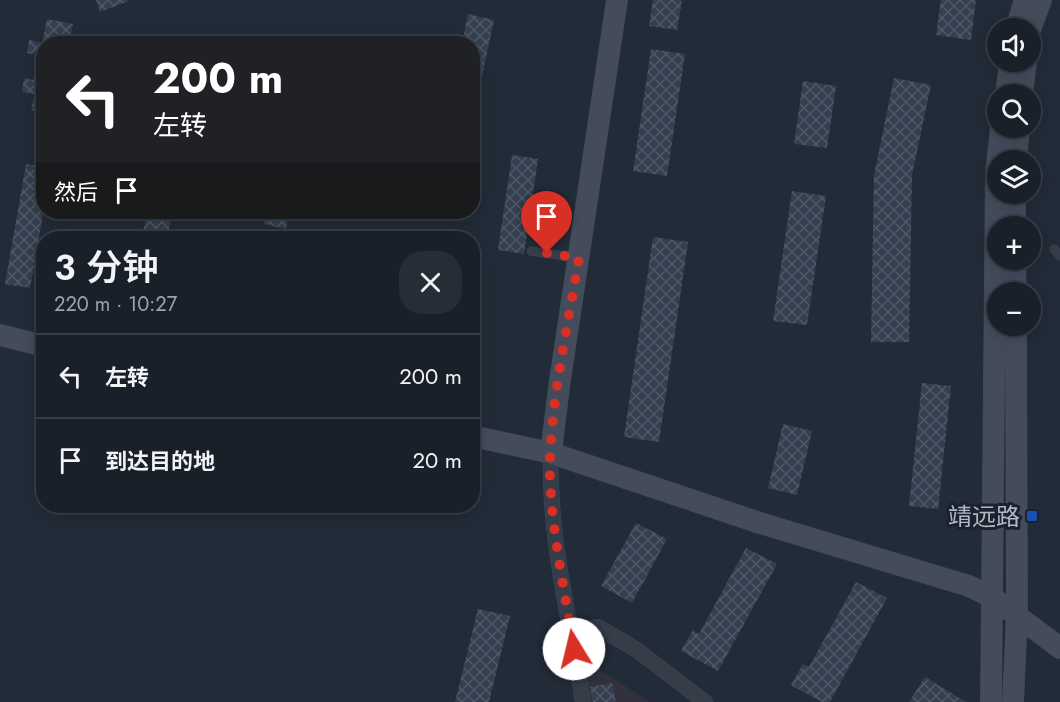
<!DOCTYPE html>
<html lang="zh">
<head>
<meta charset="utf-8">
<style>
	:root { --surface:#1a202a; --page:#272d36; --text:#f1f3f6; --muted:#9fa3a8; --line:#383e47 }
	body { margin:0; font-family:Jost,"Noto Sans SC",sans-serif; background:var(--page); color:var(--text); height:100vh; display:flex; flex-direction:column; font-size:22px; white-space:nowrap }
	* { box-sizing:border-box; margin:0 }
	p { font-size:20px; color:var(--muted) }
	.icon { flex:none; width:33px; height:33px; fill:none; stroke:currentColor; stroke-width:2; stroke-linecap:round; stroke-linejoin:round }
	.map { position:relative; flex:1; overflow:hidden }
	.drawer { position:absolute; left:36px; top:231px; width:444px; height:282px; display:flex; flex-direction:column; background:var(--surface); border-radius:24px; box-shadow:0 3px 15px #0003,0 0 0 2px var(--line) }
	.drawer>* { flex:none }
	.banner { position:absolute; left:36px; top:36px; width:444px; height:183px; border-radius:24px; box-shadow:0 3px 15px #0003,0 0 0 2px var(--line); background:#202124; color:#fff; overflow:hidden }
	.buttons { position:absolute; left:987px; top:18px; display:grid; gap:12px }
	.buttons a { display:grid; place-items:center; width:54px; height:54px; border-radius:50%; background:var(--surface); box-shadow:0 3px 15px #0003,0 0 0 2px var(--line); font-size:30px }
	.pin { position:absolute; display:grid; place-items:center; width:51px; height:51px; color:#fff; margin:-62px -26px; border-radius:50% 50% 50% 0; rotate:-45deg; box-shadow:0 0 6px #0007 }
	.pin .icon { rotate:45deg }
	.me { position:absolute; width:66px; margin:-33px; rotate:351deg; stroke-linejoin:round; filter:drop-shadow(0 0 4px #0008) }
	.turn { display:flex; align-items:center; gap:21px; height:126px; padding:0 18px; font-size:27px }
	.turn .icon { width:78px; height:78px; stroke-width:2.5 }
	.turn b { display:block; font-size:42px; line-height:51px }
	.then { display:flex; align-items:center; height:57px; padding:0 18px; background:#0003; gap:12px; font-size:22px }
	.round { display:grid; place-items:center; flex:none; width:63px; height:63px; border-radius:24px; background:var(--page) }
	.overview { display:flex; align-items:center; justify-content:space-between; height:102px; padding:0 18px }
	h1 { font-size:36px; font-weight:600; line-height:45px }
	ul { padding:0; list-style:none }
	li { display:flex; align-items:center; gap:18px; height:84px; padding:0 18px; border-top:2px solid var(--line) }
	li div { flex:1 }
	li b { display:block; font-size:22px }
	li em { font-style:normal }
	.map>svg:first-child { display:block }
</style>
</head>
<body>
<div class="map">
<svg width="1060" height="702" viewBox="0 0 1060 702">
	<defs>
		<pattern id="building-cross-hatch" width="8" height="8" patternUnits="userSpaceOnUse" patternTransform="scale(1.5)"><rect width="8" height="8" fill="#343f4f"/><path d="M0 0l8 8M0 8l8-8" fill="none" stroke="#4f5967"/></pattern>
	</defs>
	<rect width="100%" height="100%" fill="#222b38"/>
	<path fill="#32303d" d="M 580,657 L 650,702 L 588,702 Z"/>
	<path fill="url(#building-cross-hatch)" d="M 96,0 L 129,0 L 129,1 L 100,12 Z
		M 653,0 L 682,0 L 677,30 L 649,26 Z
		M 941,0 L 976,0 L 971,40 L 936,35 Z
		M 468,14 L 494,20 L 477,100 L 472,100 L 472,44 L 462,44 Z
		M 47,19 L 73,24 L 69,44 L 44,44 L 44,113 L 31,110 L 35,94 L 22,92 L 24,78 L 33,80 L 38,55 L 27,53 L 29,40 L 42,43 Z
		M 651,49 L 685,54 L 667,176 L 633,171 Z
		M 894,78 L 931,85 L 912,175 L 909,342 L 871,342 L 874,175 Z
		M 803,81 L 836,86 L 827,148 L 794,144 Z
		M 512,155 L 538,159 L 524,254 L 498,250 Z
		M 26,164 L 44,167 L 44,208 L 30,288 L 5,284 Z
		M 792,191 L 826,196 L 807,325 L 773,321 Z
		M 147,212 L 172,212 L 167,238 L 142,238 Z
		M 266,212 L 290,212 L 286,229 L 264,224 Z
		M 653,237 L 688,242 L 659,442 L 624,437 Z
		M 922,383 L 951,386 L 938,509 L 909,506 Z
		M 783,424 L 812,431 L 797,495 L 768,488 Z
		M 636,523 L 667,539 L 632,603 L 601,586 Z
		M 746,548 L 777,564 L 718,671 L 681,651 L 693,630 L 699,634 Z
		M 856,582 L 887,598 L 830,702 L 822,702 L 791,685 L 803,664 L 809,667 Z
		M 478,609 L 510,616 L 489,702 L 455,702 Z
		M 925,677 L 966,702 L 909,702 Z
		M 612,683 L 616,702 L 593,702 L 590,687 Z"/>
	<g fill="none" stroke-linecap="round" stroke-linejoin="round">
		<defs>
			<path id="lane" d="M 1054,249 L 1060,256
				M 531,251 L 577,258"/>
			<path id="street" d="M 551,453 C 548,536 570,620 583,702
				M 572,631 L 598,627 L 637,650 L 705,702"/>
			<path id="secondary" d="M 1016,28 L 1025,0
				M 1030,30 L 1041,0
				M 1006,94 L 1010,62
				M 1022,94 L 1026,62
				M 1016,160 L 1019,128
				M 1015,194 L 1015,226
				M 1015,260 L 1016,292
				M 0,335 L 44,346
				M 472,436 L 551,453 L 760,523 L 969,586 L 992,597 L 1060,648
				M 551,453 L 559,387 L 617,0
				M 991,702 L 996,172 L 1001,128
				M 1013,702 L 1017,615 L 1016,326"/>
		</defs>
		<use href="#lane" stroke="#3f4652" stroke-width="9"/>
		<use href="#street" stroke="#3f4652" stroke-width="16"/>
		<use href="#secondary" stroke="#3f4652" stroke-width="22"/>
		<use href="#lane" stroke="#363d49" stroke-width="8"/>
		<use href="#street" stroke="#363d49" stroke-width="15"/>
		<use href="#secondary" stroke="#444c5c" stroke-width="21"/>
	</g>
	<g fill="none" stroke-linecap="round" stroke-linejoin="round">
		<path stroke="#d93025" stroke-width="10" stroke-dasharray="0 18" d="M 547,253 L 579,258 C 568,327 549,407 550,476 C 552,534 565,592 574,649"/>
	</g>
	<rect fill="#1a4fb4" stroke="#1b222e" stroke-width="2" x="1026" y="510" width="12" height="12" rx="3"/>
	<g text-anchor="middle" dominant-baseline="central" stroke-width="6" stroke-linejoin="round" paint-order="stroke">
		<g font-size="24" fill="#b1b8c5" stroke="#1b222e" text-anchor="end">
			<text x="1020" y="516">靖远路</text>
		</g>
	</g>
</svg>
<div class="buttons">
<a><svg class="icon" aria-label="sound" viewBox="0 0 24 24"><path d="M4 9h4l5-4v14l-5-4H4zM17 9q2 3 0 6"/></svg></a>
<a><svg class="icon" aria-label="search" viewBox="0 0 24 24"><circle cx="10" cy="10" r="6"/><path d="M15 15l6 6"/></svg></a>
<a><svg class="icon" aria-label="layers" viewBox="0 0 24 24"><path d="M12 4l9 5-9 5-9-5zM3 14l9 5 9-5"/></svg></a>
<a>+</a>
<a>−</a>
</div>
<div class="pin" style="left:547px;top:253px;background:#d93025"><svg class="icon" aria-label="arrive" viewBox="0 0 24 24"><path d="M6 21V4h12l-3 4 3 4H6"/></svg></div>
<svg class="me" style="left:574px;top:649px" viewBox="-20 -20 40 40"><circle r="19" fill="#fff"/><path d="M0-13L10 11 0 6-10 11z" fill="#d93025"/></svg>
<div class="banner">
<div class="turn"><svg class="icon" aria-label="left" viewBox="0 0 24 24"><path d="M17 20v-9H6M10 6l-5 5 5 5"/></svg><div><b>200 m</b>左转</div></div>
<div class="then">然后<svg class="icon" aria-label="arrive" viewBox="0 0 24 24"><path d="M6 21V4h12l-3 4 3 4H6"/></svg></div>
</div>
<section class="drawer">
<div class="overview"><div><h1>3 分钟</h1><p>220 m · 10:27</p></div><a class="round"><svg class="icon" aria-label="close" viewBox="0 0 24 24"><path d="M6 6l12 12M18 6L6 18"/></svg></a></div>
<ul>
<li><svg class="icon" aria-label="left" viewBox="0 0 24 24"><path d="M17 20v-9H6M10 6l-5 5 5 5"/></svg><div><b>左转</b></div><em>200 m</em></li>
<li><svg class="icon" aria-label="arrive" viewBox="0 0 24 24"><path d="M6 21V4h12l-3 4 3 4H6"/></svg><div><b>到达目的地</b></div><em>20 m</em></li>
</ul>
</section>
</div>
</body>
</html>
